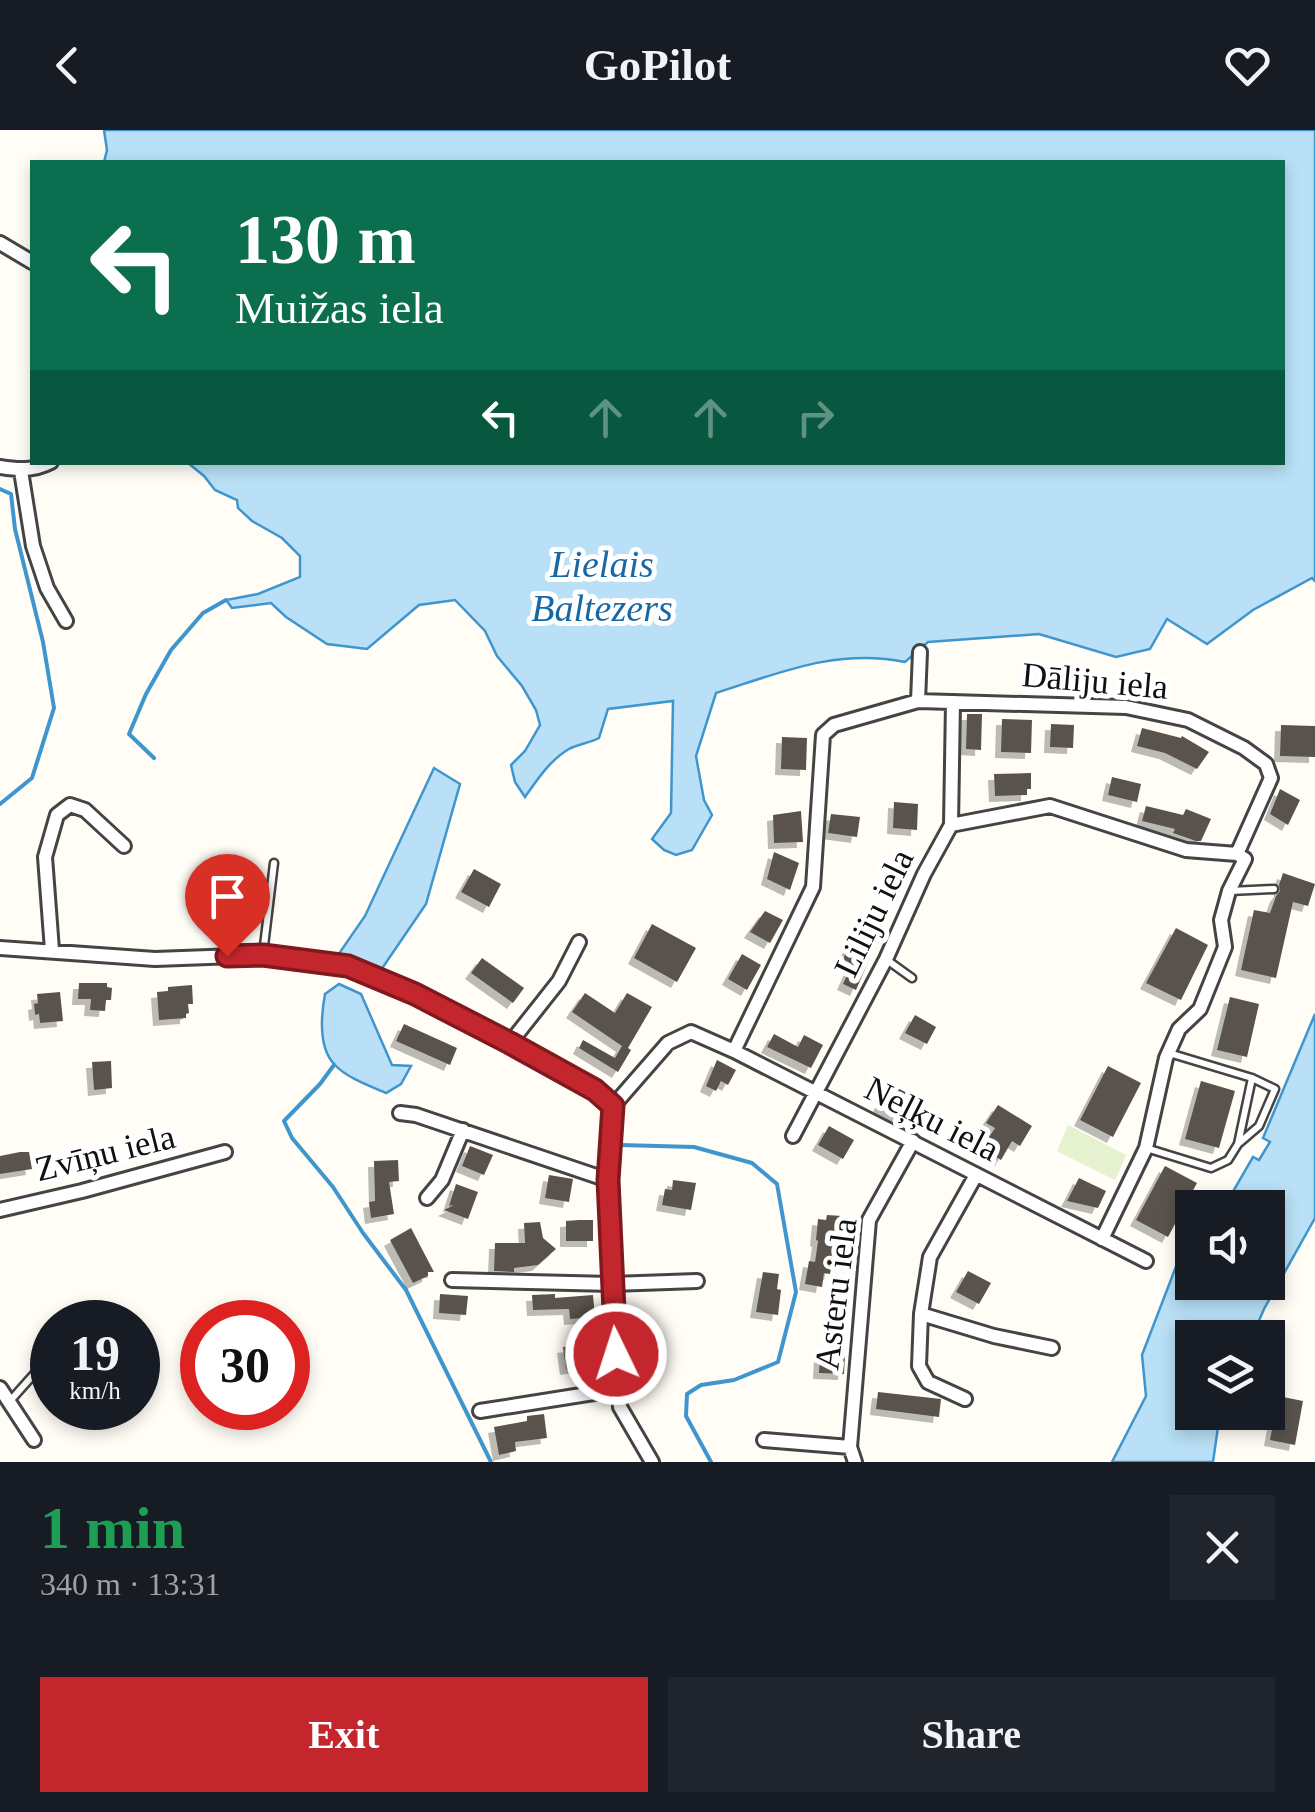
<!DOCTYPE html>
<html lang="en">
<head>
<meta charset="utf-8">
<style>
	:root { --surface:#171b24; --page:#20242c; --text:#f1f3f6; --muted:#9ea1a6; --accent:#c4262e }
	body { margin:0; font-family:"Times New Roman",serif; background:var(--page); color:var(--text); height:100vh; display:flex; flex-direction:column; font-size:38px; white-space:nowrap }
	* { box-sizing:border-box; margin:0 }
	p { font-size:32px; color:var(--muted) }
	.icon { flex:none; width:55px; height:55px; fill:none; stroke:currentColor; stroke-width:2; stroke-linecap:round; stroke-linejoin:round }
	.map { position:relative; height:1332px; overflow:hidden }
	.side { display:flex; flex-direction:column; background:var(--surface); flex:1 }
	.side>* { flex:none }
	.top-card { position:absolute; left:30px; top:30px; width:1255px; height:305px; border-radius:0px; box-shadow:0 5px 15px #0003; background:#0b6e4f; color:#fff; overflow:hidden }
	.buttons { position:absolute; left:1175px; top:1060px; display:grid; gap:20px }
	.buttons a { display:grid; place-items:center; width:110px; height:110px; border-radius:0px; background:var(--surface); box-shadow:0 5px 15px #0003; font-size:50px }
	.speed { position:absolute; left:30px; top:1170px; display:flex; gap:20px; font-size:50px; font-weight:700; text-align:center }
	.speed>* { display:grid; place-content:center; width:130px; height:130px; border-radius:50%; background:var(--surface); box-shadow:0 5px 15px #0003; line-height:1 }
	.speed small { font-size:25px; font-weight:400 }
	.speed .limit { border:15px solid #d22; background:#fff; color:#111 }
	.pin { position:absolute; display:grid; place-items:center; width:85px; height:85px; color:#fff; margin:-102px -42px; border-radius:50% 50% 50% 0; rotate:-45deg; box-shadow:0 0 10px #0007 }
	.pin .icon { rotate:45deg }
	.me { position:absolute; width:110px; margin:-55px; rotate:356deg; stroke-linejoin:round; filter:drop-shadow(0 0 8px #0008) }
	.turn { display:flex; align-items:center; gap:35px; height:210px; padding:0 40px; font-size:45px }
	.turn .icon { width:130px; height:130px; stroke-width:2.5 }
	.turn b { display:block; font-size:70px; line-height:85px }
	.lanes { display:flex; align-items:center; height:95px; padding:0 40px; background:#0003; justify-content:center; gap:50px; direction:ltr }
	.lanes .off { opacity:.35 }
	.round { display:grid; place-items:center; flex:none; width:105px; height:105px; border-radius:0px; background:var(--page) }
	.head { display:flex; align-items:center; justify-content:space-between; height:170px; padding:0 40px }
	h1 { font-size:60px; font-weight:600; line-height:75px; color:#1e9e55 }
	.action { display:flex; gap:20px; margin-top:auto; padding:20px 40px }
	.action a { flex:1; height:115px; border-radius:0px; background:var(--accent); color:#fff; font-size:40px; font-weight:600; line-height:115px; text-align:center }
	.action a+a { background:var(--page); color:var(--text) }
	header { display:flex; justify-content:space-between; align-items:center; height:130px; padding:0 40px; background:var(--surface); font-size:45px; font-weight:600 }
	.map>svg:first-child { display:block }
</style>
</head>
<body>
<header><svg class="icon" aria-label="back" viewBox="0 0 24 24"><path d="M15 5l-7 7 7 7"/></svg>GoPilot<svg class="icon" aria-label="heart" viewBox="0 0 24 24"><path d="M12 20l-8-8c-3-5 5-10 8-4 3-6 11-1 8 4z"/></svg></header>
<div class="map">
<svg width="1315" height="1332" viewBox="0 0 1315 1332">
	<defs>
		<filter id="shadow"><feDropShadow dx="-6" dy="6" stdDeviation="0" flood-color="#0004"/></filter>
	</defs>
	<rect width="100%" height="100%" fill="#fffdf5"/>
	<path fill="#e6f2cf" d="M 1068,995 L 1126,1025 L 1115,1050 L 1057,1021 Z"/>
	<path fill="#b9e0f7" stroke="#3f96cf" stroke-width="2.5" d="M 104,0 L 1315,0 L 1315,451 L 1312,448 L 1253,480 L 1207,514 L 1167,489 L 1150,519 L 1116,527 L 1039,504 L 928,512 L 905,532 C 837,518 779,543 716,563 L 696,626 L 704,670 L 712,685 L 692,720 L 676,725 L 664,720 L 652,709 L 671,683 L 673,571 L 608,579 L 599,608 C 590,613 578,614 569,619 C 550,630 537,650 525,667 L 515,652 L 511,635 L 525,621 L 540,595 L 536,580 L 522,556 L 497,526 L 485,501 L 455,470 L 419,475 L 367,519 L 327,514 L 286,487 L 271,473 L 232,478 L 226,470 L 258,464 L 300,447 L 300,426 L 282,408 L 252,391 L 238,378 L 237,370 L 215,360 L 204,346 L 188,333 L 1282,332 L 1282,32 L 104,32 L 107,20 Z
		M 434,638 L 460,654 L 426,774 L 381,840 L 338,825 L 365,786 Z
		M 339,854 L 361,864 L 392,935 L 411,936 L 401,954 L 386,963 C 370,956 347,948 335,935 C 318,918 321,886 325,864 Z
		M 1315,884 L 1315,1088 L 1264,1179 L 1252,1207 L 1192,1208 L 1192,1282 L 1220,1283 L 1213,1332 L 1112,1332 L 1146,1266 L 1142,1225 L 1177,1134 L 1188,1139 L 1192,1132 L 1192,1152 L 1268,1152 L 1268,1078 L 1224,1077 L 1253,1027 L 1259,1030 L 1270,1012 L 1263,1008 Z"/>
	<g fill="none" stroke-linecap="round" stroke-linejoin="round">
		<path stroke="#3f96cf" stroke-width="4" d="M 0,359 L 11,364 L 15,399 L 43,512 L 54,578 L 32,648 L 0,674
			M 154,628 L 129,604 L 146,564 L 171,520 L 203,483 L 226,470
			M 334,935 L 320,954 L 284,991 L 292,1008 L 333,1057 L 363,1103 L 406,1160 L 491,1332
			M 620,1015 L 694,1017 L 752,1033 L 777,1054 L 796,1162 L 778,1232 L 734,1250 L 701,1255 L 687,1264 L 686,1286 L 711,1332"/>
	</g>
	<path fill="#5a524d" filter="url(#shadow)" d="M 967,584 L 982,584 L 981,620 L 966,619 Z
		M 1002,589 L 1032,590 L 1031,623 L 1001,622 Z
		M 1051,594 L 1074,595 L 1073,618 L 1050,617 Z
		M 1281,595 L 1315,596 L 1315,627 L 1280,626 Z
		M 1142,598 L 1181,608 L 1182,606 L 1209,622 L 1197,639 L 1165,623 L 1137,616 Z
		M 782,607 L 807,608 L 806,640 L 781,639 Z
		M 1031,643 L 1031,659 L 1027,659 L 1027,665 L 995,666 L 994,644 Z
		M 1112,647 L 1141,654 L 1137,672 L 1108,665 Z
		M 1280,659 L 1300,670 L 1288,695 L 1270,684 Z
		M 894,672 L 918,674 L 917,700 L 893,698 Z
		M 1146,676 L 1183,685 L 1186,679 L 1211,689 L 1201,711 L 1196,711 L 1173,703 L 1175,699 L 1142,691 Z
		M 801,681 L 803,712 L 774,713 L 773,685 Z
		M 831,684 L 860,687 L 857,707 L 828,703 Z
		M 774,722 L 799,733 L 790,760 L 767,749 Z
		M 474,739 L 501,754 L 489,777 L 461,762 Z
		M 1283,743 L 1315,754 L 1308,776 L 1293,772 L 1276,848 L 1241,840 L 1254,780 L 1270,783 L 1276,766 L 1280,761 L 1279,755 Z
		M 765,781 L 783,790 L 770,813 L 750,802 Z
		M 652,794 L 696,818 L 677,852 L 634,828 Z
		M 1176,798 L 1208,815 L 1181,870 L 1146,853 Z
		M 851,812 L 872,823 L 856,860 L 843,854 L 852,834 L 843,829 Z
		M 742,824 L 761,835 L 747,860 L 728,849 Z
		M 482,828 L 524,858 L 513,873 L 471,843 Z
		M 79,853 L 107,853 L 107,857 L 112,858 L 111,870 L 106,870 L 105,881 L 90,880 L 91,869 L 78,869 Z
		M 192,855 L 193,874 L 188,874 L 189,883 L 186,884 L 186,888 L 159,890 L 157,862 L 168,861 L 168,857 Z
		M 60,862 L 63,891 L 40,893 L 39,884 L 35,885 L 34,874 L 38,873 L 37,864 Z
		M 585,863 L 615,883 L 627,863 L 652,877 L 628,918 L 631,920 L 618,942 L 579,918 L 583,910 L 615,928 L 622,916 L 572,882 Z
		M 1230,867 L 1259,874 L 1247,927 L 1217,920 Z
		M 915,885 L 936,897 L 927,914 L 905,903 Z
		M 404,894 L 457,918 L 450,935 L 396,911 Z
		M 774,904 L 798,917 L 804,905 L 823,915 L 811,938 L 767,917 Z
		M 717,930 L 736,940 L 728,955 L 721,951 L 716,961 L 706,956 Z
		M 111,931 L 112,958 L 94,960 L 92,932 Z
		M 1108,936 L 1141,953 L 1113,1007 L 1080,990 Z
		M 1201,951 L 1235,961 L 1219,1018 L 1185,1009 Z
		M 890,954 L 909,964 L 898,986 L 879,976 Z
		M 998,975 L 1032,996 L 1020,1016 L 1012,1011 L 1001,1030 L 982,1018 L 995,998 L 986,993 Z
		M 829,996 L 854,1010 L 843,1029 L 818,1015 Z
		M 470,1016 L 493,1025 L 484,1045 L 462,1036 Z
		M 20,1022 L 29,1022 L 32,1039 L 0,1044 L 0,1026 Z
		M 398,1030 L 399,1051 L 389,1052 L 394,1084 L 371,1088 L 369,1072 L 375,1071 L 374,1031 Z
		M 1165,1036 L 1197,1053 L 1168,1107 L 1136,1090 Z
		M 549,1045 L 573,1049 L 569,1072 L 545,1068 Z
		M 1079,1048 L 1106,1061 L 1098,1078 L 1067,1071 Z
		M 673,1050 L 696,1053 L 691,1080 L 662,1075 L 665,1059 L 672,1060 Z
		M 456,1054 L 478,1062 L 468,1089 L 444,1080 L 454,1075 L 449,1076 Z
		M 827,1085 L 842,1086 L 840,1106 L 837,1105 L 833,1138 L 831,1138 L 830,1144 L 824,1143 L 822,1157 L 805,1154 L 809,1131 L 815,1132 L 818,1111 L 816,1110 L 818,1089 L 826,1090 Z
		M 579,1090 L 593,1090 L 593,1111 L 566,1111 L 566,1091 Z
		M 540,1092 L 543,1108 L 556,1119 L 538,1135 L 514,1138 L 514,1142 L 494,1141 L 495,1113 L 525,1113 L 524,1093 Z
		M 411,1098 L 434,1142 L 428,1142 L 428,1146 L 413,1153 L 390,1110 Z
		M 968,1141 L 991,1153 L 979,1174 L 956,1162 Z
		M 763,1142 L 779,1144 L 777,1159 L 781,1160 L 778,1185 L 756,1182 Z
		M 440,1164 L 468,1166 L 466,1185 L 439,1183 Z
		M 555,1164 L 555,1168 L 593,1165 L 595,1187 L 570,1189 L 569,1179 L 533,1180 L 532,1165 Z
		M 600,1212 L 605,1246 L 587,1248 L 586,1236 L 566,1239 L 563,1217 Z
		M 820,1223 L 845,1224 L 844,1244 L 819,1243 Z
		M 878,1262 L 941,1269 L 939,1287 L 876,1279 Z
		M 1278,1266 L 1303,1271 L 1295,1315 L 1270,1310 Z
		M 544,1284 L 547,1308 L 515,1312 L 516,1321 L 499,1325 L 494,1297 L 527,1291 L 527,1286 Z"/>
	<g fill="none" stroke-linecap="round" stroke-linejoin="round">
		<defs>
			<path id="service" d="M 1230,761 L 1274,759
				M 263,824 L 274,733
				M 887,830 L 912,848
				M 1238,1014 L 1259,996 L 1275,959 L 1252,948
				M 1146,1018 L 1211,1038 L 1228,1030 L 1238,1014 L 1252,948 L 1169,923
				M 10,1271 L 52,1224"/>
			<path id="minor" d="M 0,113 L 32,132
				M 0,337 C 19,340 33,341 51,332
				M 21,341 L 33,416 L 47,458 L 66,491
				M 918,571 L 920,522
				M 0,818 L 155,829 L 263,825 L 347,836 L 415,864 L 510,913 L 595,961 L 613,976
				M 52,820 L 45,727 L 57,685 L 70,675 L 85,680 L 124,716
				M 510,913 L 559,851 L 579,812
				M 734,921 L 813,757 L 823,605 L 834,595 L 918,571 L 1126,577 L 1188,590 L 1244,618 L 1266,634 L 1271,648 L 1237,724 L 1186,720 L 1050,676 L 951,695
				M 613,976 L 668,913 L 691,902 L 734,921 L 1146,1131
				M 613,976 L 608,1050 L 620,1277 L 652,1332
				M 400,983 L 416,985 L 608,1050
				M 793,1006 L 886,829 L 924,744 L 951,695 L 953,572
				M 427,1068 L 442,1050 L 463,1000
				M 0,1080 L 82,1061 L 225,1022
				M 1102,1109 L 1146,1018 L 1166,928 L 1179,899 L 1200,879 L 1225,817 L 1221,790 L 1229,761 L 1245,729 L 1237,724
				M 452,1150 L 612,1154 L 697,1151
				M 921,1184 L 994,1206 L 1052,1218
				M 0,1258 L 34,1310
				M 965,1269 L 928,1252 L 919,1236 L 921,1184 L 930,1127 L 976,1045
				M 480,1281 L 619,1259
				M 764,1310 L 850,1317
				M 855,1332 L 850,1317 L 869,1090 L 913,1011"/>
		</defs>
		<use href="#service" stroke="#444" stroke-width="11"/>
		<use href="#minor" stroke="#444" stroke-width="18"/>
		<use href="#service" stroke="#fff" stroke-width="6"/>
		<use href="#minor" stroke="#fff" stroke-width="12"/>
	</g>
	<g fill="none" stroke-linecap="round" stroke-linejoin="round">
		<defs>
			<path id="route" d="M 227,826 L 263,825 L 348,836 L 415,864 L 510,913 L 595,960 L 613,976 L 608,1050 L 616,1224"/>
		</defs>
		<use href="#route" stroke="#7f191e" stroke-width="25"/>
		<use href="#route" stroke="#c4262e" stroke-width="18"/>
	</g>
	<g text-anchor="middle" dominant-baseline="central" stroke-width="10" stroke-linejoin="round" paint-order="stroke">
		<g font-size="35" fill="#111" stroke="#fff">
			<text transform="translate(1095 551) rotate(5)">Dāliju iela</text>
			<text transform="translate(874 783) rotate(-64)">Liliju iela</text>
			<text transform="translate(932 989) rotate(27)">Neļķu iela</text>
			<text transform="translate(105 1023) rotate(-14)">Zvīņu iela</text>
			<text transform="translate(836 1164) rotate(-83)">Asteru iela</text>
		</g>
		<g font-size="38" font-style="italic" fill="#1768a6" stroke="#fff">
			<text x="602" y="434">Lielais<tspan x="602" dy="44">Baltezers</tspan></text>
		</g>
	</g>
</svg>
<div class="buttons">
<a><svg class="icon" aria-label="sound" viewBox="0 0 24 24"><path d="M4 9h4l5-4v14l-5-4H4zM17 9q2 3 0 6"/></svg></a>
<a><svg class="icon" aria-label="layers" viewBox="0 0 24 24"><path d="M12 4l9 5-9 5-9-5zM3 14l9 5 9-5"/></svg></a>
</div>
<div class="speed"><div>19<small>km/h</small></div><div class="limit">30</div></div>
<div class="pin" style="left:227px;top:826px;background:#d93025"><svg class="icon" aria-label="arrive" viewBox="0 0 24 24"><path d="M6 21V4h12l-3 4 3 4H6"/></svg></div>
<svg class="me" style="left:616px;top:1224px" viewBox="-20 -20 40 40"><circle r="17" fill="#c4262e" stroke="#fff" stroke-width="3"/><path d="M0-11L8 9 0 5-8 9z" fill="#fff"/></svg>
<div class="top-card">
<div class="turn"><svg class="icon" aria-label="left" viewBox="0 0 24 24"><path d="M17 20v-9H6M10 6l-5 5 5 5"/></svg><div><b>130 m</b>Muižas iela</div></div>
<div class="lanes"><svg class="icon" aria-label="left" viewBox="0 0 24 24"><path d="M17 20v-9H6M10 6l-5 5 5 5"/></svg><svg class="icon off" aria-label="ahead" viewBox="0 0 24 24"><path d="M12 20V5M6 11l6-6 6 6"/></svg><svg class="icon off" aria-label="ahead" viewBox="0 0 24 24"><path d="M12 20V5M6 11l6-6 6 6"/></svg><svg class="icon off" aria-label="right" viewBox="0 0 24 24"><path d="M7 20v-9h11M14 6l5 5-5 5"/></svg></div>
</div>
</div>
<section class="side">
<div class="head"><div><h1>1 min</h1><p>340 m · 13:31</p></div><a class="round"><svg class="icon" aria-label="close" viewBox="0 0 24 24"><path d="M6 6l12 12M18 6L6 18"/></svg></a></div>
<div class="action"><a>Exit</a><a>Share</a></div>
</section>
</body>
</html>
